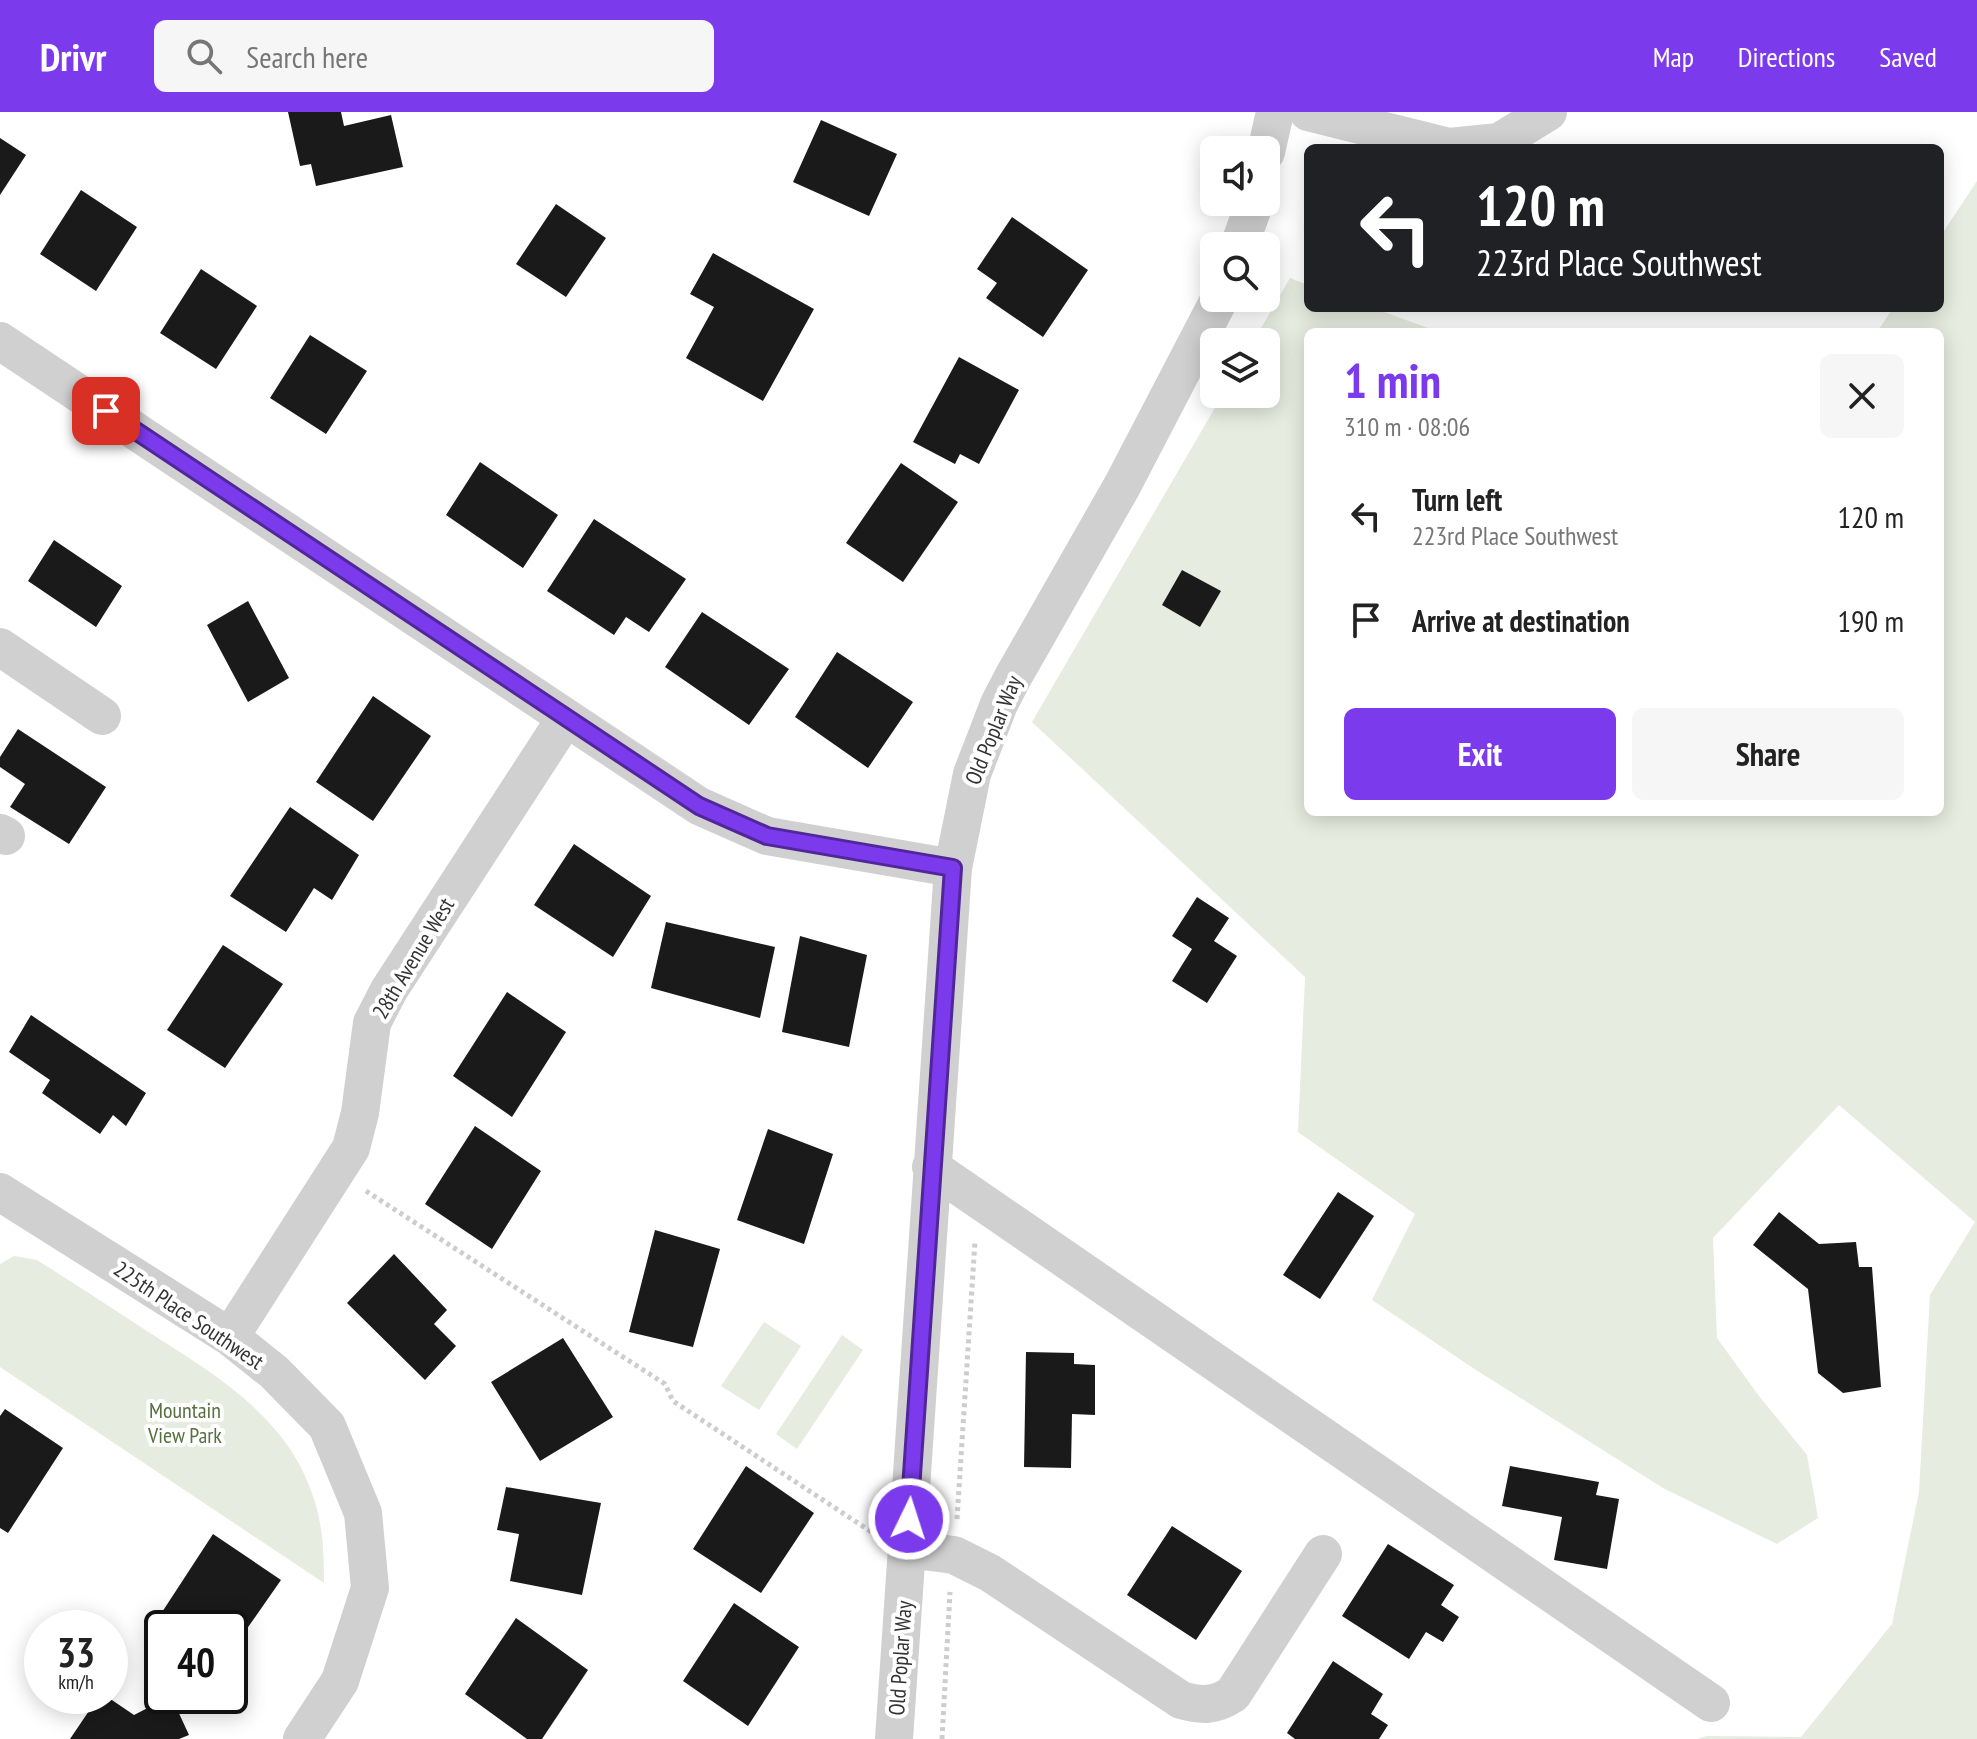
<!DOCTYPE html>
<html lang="en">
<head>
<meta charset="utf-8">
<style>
	:root { --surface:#fff; --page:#f6f6f6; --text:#222; --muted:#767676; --accent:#7c3aed }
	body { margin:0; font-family:"PT Sans Narrow",sans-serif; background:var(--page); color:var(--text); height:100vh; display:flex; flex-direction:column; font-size:30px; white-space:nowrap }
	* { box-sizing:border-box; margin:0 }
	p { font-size:26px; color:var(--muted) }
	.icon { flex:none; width:44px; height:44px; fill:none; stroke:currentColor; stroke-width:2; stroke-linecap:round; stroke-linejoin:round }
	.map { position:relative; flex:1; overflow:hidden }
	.drawer { position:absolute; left:1304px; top:216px; width:640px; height:488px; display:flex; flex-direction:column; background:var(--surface); border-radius:12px; box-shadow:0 4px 20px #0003 }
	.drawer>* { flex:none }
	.top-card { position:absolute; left:1304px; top:32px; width:640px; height:168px; border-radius:12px; box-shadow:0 4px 20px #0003; background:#202124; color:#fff; overflow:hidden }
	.buttons { position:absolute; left:1200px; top:24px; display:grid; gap:16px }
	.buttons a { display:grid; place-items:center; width:80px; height:80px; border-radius:12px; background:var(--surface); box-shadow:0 4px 20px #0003; font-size:40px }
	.speed { position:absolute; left:24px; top:1498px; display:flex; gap:16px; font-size:40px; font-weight:700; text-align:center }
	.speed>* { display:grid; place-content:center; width:104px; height:104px; border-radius:50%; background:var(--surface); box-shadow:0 4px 20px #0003; line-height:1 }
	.speed small { font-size:20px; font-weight:400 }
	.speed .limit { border:4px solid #111; border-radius:12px; background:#fff; color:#111 }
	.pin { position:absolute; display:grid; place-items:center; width:68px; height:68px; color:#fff; margin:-34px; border-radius:16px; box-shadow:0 4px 12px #0006 }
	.me { position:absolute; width:88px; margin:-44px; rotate:4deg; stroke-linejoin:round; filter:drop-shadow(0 0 6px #0008) }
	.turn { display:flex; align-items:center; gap:28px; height:168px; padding:0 40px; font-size:36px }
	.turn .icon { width:104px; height:104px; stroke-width:2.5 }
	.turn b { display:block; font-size:56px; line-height:68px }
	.round { display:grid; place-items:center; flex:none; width:84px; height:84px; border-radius:12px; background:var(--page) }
	.summary { display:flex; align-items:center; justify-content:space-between; height:136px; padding:0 40px }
	h1 { font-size:48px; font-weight:700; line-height:60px; color:var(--accent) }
	.button { display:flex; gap:16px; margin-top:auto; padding:16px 40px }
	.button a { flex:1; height:92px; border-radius:12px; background:var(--accent); color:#fff; font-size:32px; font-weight:700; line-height:92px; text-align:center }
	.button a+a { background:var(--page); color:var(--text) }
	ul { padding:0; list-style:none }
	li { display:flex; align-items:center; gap:24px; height:104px; padding:0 40px }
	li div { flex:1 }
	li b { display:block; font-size:30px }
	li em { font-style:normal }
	header { display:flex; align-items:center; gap:48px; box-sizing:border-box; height:112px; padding:0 40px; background:var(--accent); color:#fff }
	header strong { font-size:38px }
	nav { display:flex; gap:44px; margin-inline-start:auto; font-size:28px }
	.search { width:560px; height:72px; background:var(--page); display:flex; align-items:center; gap:20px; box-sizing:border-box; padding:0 28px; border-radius:12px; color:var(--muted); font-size:30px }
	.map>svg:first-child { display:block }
</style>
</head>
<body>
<header>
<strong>Drivr</strong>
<div class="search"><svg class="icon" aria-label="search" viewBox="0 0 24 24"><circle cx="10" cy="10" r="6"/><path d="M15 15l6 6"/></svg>Search here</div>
<nav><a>Map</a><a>Directions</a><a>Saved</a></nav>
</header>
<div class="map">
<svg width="1977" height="1627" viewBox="0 0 1977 1627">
	<rect width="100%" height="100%" fill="#fff"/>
	<path fill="#e6ecdf" d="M 1977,69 L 1977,1627 L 1697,1627 L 1707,1624 L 1801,1625 L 1892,1512 L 1919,1380 L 1930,1183 L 1975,1110 L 1839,993 L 1713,1126 L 1717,1226 L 1759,1284 L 1807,1343 L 1818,1406 L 1777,1432 L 1663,1376 L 1476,1258 L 1372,1188 L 1415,1102 L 1298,1020 L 1305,865 L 1032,610 L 1223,282 L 1266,282 L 1266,230 L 1253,230 L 1290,166 L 1308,173 L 1308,196 L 1373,196 L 1439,220 L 1308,220 L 1308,700 L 1940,700 L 1940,220 L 1877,220 L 1893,196 L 1940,196 L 1940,125 Z
		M 14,1144 L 37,1148 C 75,1172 112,1196 150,1221 C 216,1263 289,1306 314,1387 C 323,1415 324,1442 324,1471 L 0,1255 L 0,1152 Z
		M 764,1210 L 801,1234 L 759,1298 L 721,1274 Z
		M 842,1223 L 863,1238 L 797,1337 L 776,1322 Z"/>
	<path fill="#1a1a1a" d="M 288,0 L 341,0 L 344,14 L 391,3 L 403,55 L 316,74 L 311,52 L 300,54 Z
		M 821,8 L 897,42 L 869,104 L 793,70 Z
		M 0,26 L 26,43 L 0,83 Z
		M 81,78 L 137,115 L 96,179 L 40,142 Z
		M 556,92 L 606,126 L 566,185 L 516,152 Z
		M 1012,105 L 1088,158 L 1043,225 L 986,186 L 997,171 L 977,157 Z
		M 713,141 L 814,197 L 763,289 L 686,246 L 714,195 L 690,182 Z
		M 201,157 L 257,194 L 216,257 L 160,221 Z
		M 310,223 L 367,259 L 326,322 L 270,286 Z
		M 959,245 L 1019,278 L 979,352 L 960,342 L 955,352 L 913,330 Z
		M 480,350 L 558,403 L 523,456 L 446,403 Z
		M 901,351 L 958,390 L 903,470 L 846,431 Z
		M 594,407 L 686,467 L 649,520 L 626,505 L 614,523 L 547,479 Z
		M 54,428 L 122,474 L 96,515 L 28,469 Z
		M 1182,458 L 1221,479 L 1200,515 L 1162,493 Z
		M 248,489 L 289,566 L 248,590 L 207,513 Z
		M 702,500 L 789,557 L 749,613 L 665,555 Z
		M 837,540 L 913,590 L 868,656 L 795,605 Z
		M 373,584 L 431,624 L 373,709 L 316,670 Z
		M 18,617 L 106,675 L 69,732 L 10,695 L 25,672 L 0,655 L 0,645 Z
		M 290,695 L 359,743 L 332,788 L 314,776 L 286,820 L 230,784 Z
		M 574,732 L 651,784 L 613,845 L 534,793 Z
		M 1197,785 L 1229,806 L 1214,829 L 1237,844 L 1207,891 L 1172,869 L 1192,837 L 1172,824 Z
		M 666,810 L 775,835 L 760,906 L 651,876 Z
		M 800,824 L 867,843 L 849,935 L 782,920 Z
		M 223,833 L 283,872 L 225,956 L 167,918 Z
		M 507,880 L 566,920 L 512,1005 L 453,964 Z
		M 31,903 L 146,981 L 126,1014 L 113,1003 L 100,1022 L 42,981 L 50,968 L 9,940 Z
		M 475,1014 L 541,1059 L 492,1137 L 425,1092 Z
		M 768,1017 L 833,1042 L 804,1132 L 737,1108 Z
		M 1338,1080 L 1374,1104 L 1320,1187 L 1283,1163 Z
		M 1779,1100 L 1819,1132 L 1856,1130 L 1859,1155 L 1872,1155 L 1881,1275 L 1843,1281 L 1818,1261 L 1808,1177 L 1753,1133 Z
		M 655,1118 L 720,1137 L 693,1235 L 629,1220 Z
		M 394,1142 L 447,1198 L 434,1212 L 456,1234 L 425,1268 L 347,1191 Z
		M 563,1226 L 613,1305 L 540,1349 L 491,1270 Z
		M 1026,1240 L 1074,1241 L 1074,1252 L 1095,1253 L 1095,1303 L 1072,1302 L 1071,1356 L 1024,1355 Z
		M 5,1297 L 63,1336 L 8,1421 L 0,1416 L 0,1304 Z
		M 746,1354 L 814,1401 L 761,1481 L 693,1437 Z
		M 1510,1354 L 1599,1370 L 1596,1383 L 1619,1387 L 1607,1457 L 1554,1448 L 1562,1405 L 1502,1394 Z
		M 506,1375 L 601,1391 L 582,1483 L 510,1469 L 519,1422 L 497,1418 Z
		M 1172,1414 L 1242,1459 L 1196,1528 L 1127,1483 Z
		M 213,1422 L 281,1468 L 230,1541 L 230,1516 L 162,1516 L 162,1520 L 153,1514 Z
		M 1388,1432 L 1454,1473 L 1441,1493 L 1459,1505 L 1443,1530 L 1426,1520 L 1409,1547 L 1342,1504 Z
		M 734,1491 L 799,1535 L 748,1614 L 683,1569 Z
		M 516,1506 L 588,1558 L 542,1627 L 527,1627 L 465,1582 Z
		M 1333,1549 L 1383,1582 L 1371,1602 L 1388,1613 L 1379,1627 L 1295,1627 L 1287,1621 Z
		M 99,1584 L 106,1584 L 134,1603 L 171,1584 L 189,1623 L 179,1627 L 70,1627 Z"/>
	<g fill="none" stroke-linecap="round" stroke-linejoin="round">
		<path stroke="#cdcdcd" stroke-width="5" stroke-dasharray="4 4" stroke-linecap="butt" d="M 366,1079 L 665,1272 L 673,1289 L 873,1421
			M 957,1407 L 975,1129
			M 942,1627 L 950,1480"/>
		<path stroke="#d0d0d0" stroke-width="38" d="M 1308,0 L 1449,35 L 1499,30 L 1548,0
			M 1266,40 L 1275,0
			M 1239,134 L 1255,90
			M 0,229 L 699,694 L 767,724 L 953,756
			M 0,535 L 102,604
			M 0,721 L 6,724
			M 931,1055 L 1711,1591
			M 0,1080 L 230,1225 L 274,1260 L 327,1314 L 363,1401 L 370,1476 L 340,1569 L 302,1627
			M 230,1225 L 351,1036 L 360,1001 L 372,911 L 389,878 L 565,607
			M 907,1437 L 954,1443 L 990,1461 L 1181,1588 C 1202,1594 1215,1594 1233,1582 L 1323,1442
			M 894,1627 L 953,756 L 972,662 L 999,592 L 1013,565 L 1122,374 L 1220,186"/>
	</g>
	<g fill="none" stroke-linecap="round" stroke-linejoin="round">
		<defs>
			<path id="route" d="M 106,299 L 699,694 L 767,724 L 953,756 L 909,1407"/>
		</defs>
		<use href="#route" stroke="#51269a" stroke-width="20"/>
		<use href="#route" stroke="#7c3aed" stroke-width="14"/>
	</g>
	<g text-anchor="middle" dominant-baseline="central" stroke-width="8" stroke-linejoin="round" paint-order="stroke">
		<g font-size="22" fill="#333" stroke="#fff">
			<text transform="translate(993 618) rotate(-68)">Old Poplar Way</text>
			<text transform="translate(413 846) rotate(-59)">28th Avenue West</text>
			<text transform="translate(189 1203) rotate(34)">225th Place Southwest</text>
			<text transform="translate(900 1546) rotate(-86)">Old Poplar Way</text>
		</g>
		<g font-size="22" fill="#56703f" stroke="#fff">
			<text x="185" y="1298">Mountain<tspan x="185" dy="25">View Park</tspan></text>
		</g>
	</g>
</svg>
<div class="buttons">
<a><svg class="icon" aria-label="sound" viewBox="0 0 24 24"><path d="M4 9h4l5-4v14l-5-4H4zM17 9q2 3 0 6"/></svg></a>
<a><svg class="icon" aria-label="search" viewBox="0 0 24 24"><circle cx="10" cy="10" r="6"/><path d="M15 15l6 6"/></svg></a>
<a><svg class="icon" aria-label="layers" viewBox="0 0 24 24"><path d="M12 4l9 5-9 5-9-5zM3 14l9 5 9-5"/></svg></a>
</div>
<div class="speed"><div>33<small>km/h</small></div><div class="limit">40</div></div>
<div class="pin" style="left:106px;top:299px;background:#d93025"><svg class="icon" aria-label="arrive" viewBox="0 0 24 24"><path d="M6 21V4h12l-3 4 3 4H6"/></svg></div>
<svg class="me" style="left:909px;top:1407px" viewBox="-20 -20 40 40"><circle r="17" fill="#7c3aed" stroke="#fff" stroke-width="3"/><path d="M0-11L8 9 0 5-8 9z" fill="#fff"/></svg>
<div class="top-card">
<div class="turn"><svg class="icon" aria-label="left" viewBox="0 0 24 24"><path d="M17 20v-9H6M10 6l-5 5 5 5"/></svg><div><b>120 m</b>223rd Place Southwest</div></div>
</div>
<section class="drawer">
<div class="summary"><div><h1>1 min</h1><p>310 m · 08:06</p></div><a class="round"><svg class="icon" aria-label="close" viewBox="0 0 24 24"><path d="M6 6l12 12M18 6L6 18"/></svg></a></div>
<ul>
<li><svg class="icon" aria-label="left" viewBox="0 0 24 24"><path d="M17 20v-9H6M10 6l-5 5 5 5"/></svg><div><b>Turn left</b><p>223rd Place Southwest</p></div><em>120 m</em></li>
<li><svg class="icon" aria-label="arrive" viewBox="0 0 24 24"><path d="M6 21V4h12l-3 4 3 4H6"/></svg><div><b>Arrive at destination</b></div><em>190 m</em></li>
</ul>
<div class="button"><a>Exit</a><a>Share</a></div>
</section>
</div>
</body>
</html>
